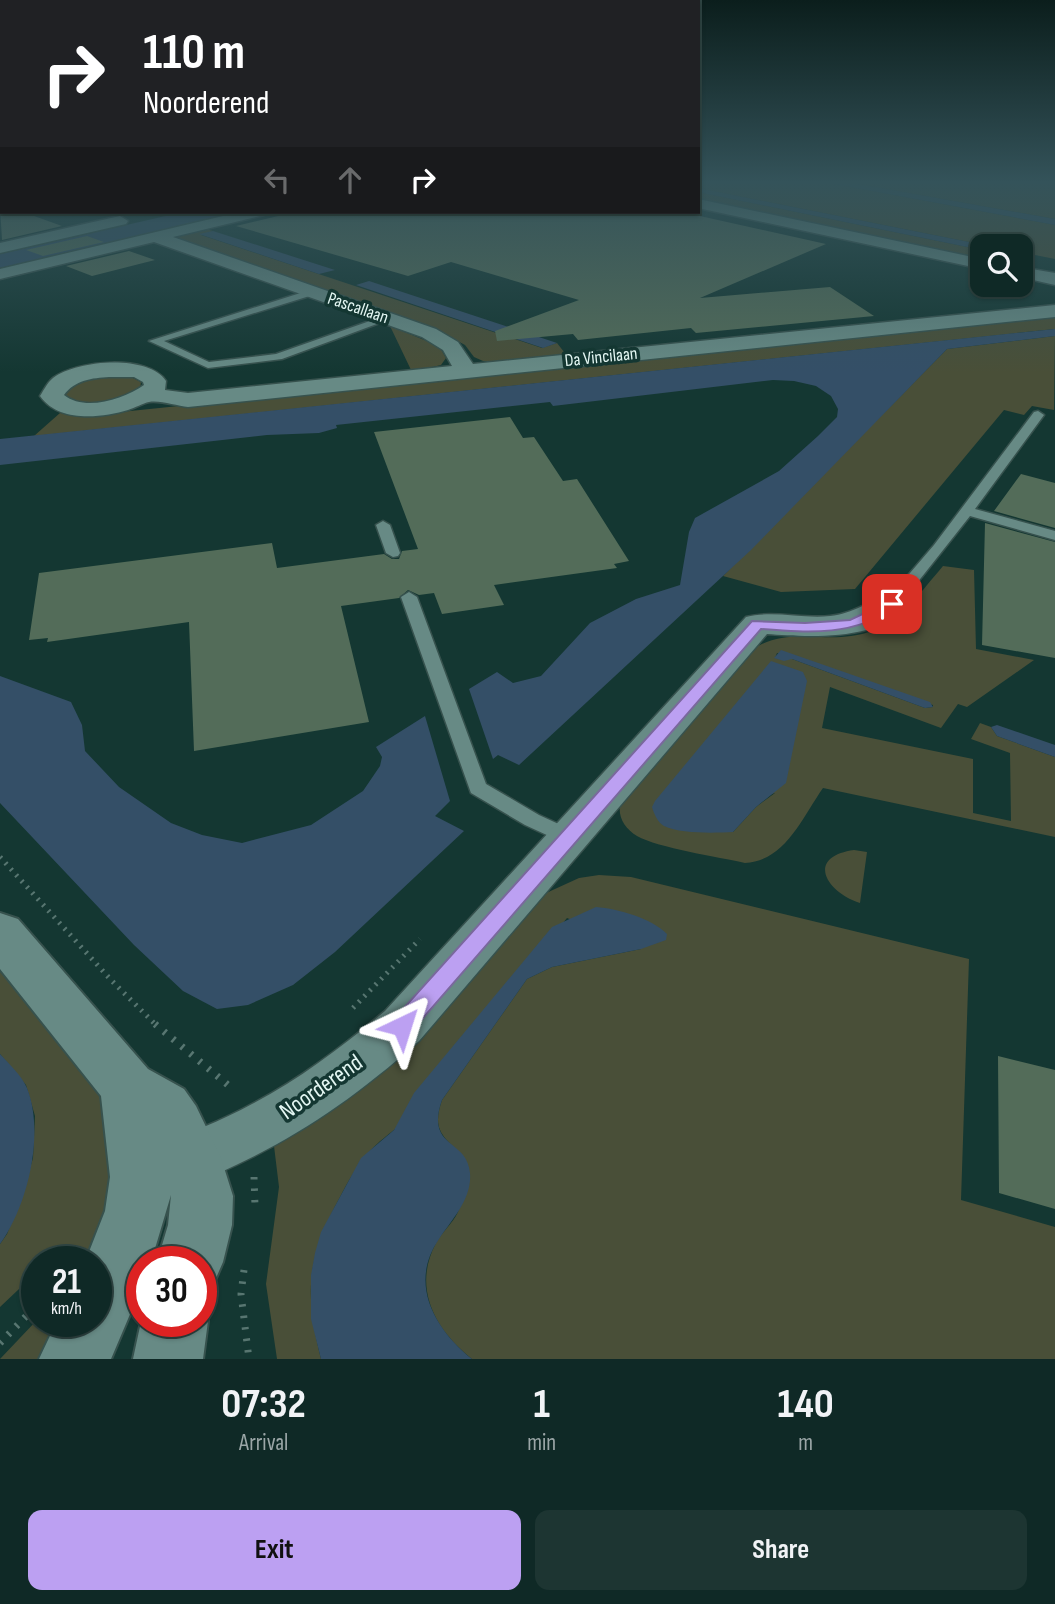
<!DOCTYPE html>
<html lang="en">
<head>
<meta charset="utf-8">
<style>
	:root { --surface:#0f2926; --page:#1d3532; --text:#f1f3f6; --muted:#9ba6a7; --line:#2f4543; --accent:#bca0f2 }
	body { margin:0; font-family:"Sofia Sans Condensed",sans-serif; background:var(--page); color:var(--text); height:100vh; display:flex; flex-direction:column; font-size:26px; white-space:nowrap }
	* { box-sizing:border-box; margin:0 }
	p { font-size:23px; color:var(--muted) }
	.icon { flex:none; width:38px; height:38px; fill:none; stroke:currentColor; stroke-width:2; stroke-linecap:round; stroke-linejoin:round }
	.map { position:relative; height:1359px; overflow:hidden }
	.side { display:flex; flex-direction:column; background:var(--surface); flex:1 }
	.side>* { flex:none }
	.hud { position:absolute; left:0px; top:0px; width:700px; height:214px; box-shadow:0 2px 5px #0004,0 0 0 2px var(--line); background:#202124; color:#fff; overflow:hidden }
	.fabs { position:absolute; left:970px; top:234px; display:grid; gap:14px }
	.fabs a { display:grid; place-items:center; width:63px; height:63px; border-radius:14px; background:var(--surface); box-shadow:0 2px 5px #0004,0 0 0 2px var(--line); font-size:35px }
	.speed { position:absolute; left:21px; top:1246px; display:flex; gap:14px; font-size:35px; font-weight:700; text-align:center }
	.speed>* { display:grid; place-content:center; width:91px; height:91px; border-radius:50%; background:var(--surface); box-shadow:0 2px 5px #0004,0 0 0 2px var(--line); line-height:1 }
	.speed small { font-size:18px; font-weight:400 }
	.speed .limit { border:10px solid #d22; background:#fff; color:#111 }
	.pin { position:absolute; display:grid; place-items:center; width:60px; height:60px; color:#fff; margin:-30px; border-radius:14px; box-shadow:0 4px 10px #0006 }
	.me { position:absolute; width:77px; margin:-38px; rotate:41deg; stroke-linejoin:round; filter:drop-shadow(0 0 5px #0008) }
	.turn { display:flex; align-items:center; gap:24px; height:147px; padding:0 28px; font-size:32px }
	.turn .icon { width:91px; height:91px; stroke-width:2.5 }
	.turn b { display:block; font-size:49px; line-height:60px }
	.lanes { display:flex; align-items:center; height:66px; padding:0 28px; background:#0003; justify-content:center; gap:35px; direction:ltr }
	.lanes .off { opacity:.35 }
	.eta { display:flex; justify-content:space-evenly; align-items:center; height:119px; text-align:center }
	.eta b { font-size:42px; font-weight:700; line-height:49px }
	.cta { display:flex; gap:14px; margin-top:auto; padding:14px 28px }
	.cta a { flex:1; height:80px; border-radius:14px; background:var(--accent); color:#111; font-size:28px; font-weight:700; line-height:80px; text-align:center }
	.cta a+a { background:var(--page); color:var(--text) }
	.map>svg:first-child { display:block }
</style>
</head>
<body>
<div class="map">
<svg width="1055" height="1359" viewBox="0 0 1055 1359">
	<rect width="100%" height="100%" fill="#143732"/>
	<path fill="#494f38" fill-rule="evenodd" d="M 698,182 L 824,182 L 1055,225 L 1055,259 L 1020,252 L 1020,247 L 994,247 L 698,188 Z
		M 847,182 L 1055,182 L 1055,219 Z
		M 698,192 L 982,250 L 982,259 L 698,200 Z
		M 202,228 L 213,231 L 201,235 L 542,348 L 557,343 L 568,357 L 496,363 L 483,361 L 474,357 L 465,345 L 443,333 L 176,238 Z
		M 1055,316 L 1055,329 L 34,436 L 60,413 L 82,416 Z
		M 390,326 L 439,346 L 446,358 L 441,365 L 412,372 Z
		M 1055,336 L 1054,410 L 1032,406 L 1024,415 L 1004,410 L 855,589 L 781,592 L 723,576 L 947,349 Z
		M 129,376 L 141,382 L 140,390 C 122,403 85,410 66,396 L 65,392 C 84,375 105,376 129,376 Z
		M 943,566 L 974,570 L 976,649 L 1034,660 L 967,707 L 958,704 L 941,728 L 830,687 L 822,728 L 973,759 L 973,813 L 1011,821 L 1010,753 L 971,739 L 980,723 L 991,727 L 997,736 L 1055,757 L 1055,837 L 823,788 C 802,818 785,861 745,863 C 719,857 658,848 637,836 C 625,828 618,818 620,804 L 758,646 C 778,635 798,636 821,637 C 889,640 903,613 943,566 ZM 777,653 L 933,705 L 933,707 L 925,708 L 792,659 L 775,658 ZM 775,793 L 756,807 L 733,832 L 665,826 Z
		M 854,850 L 867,852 L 860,903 C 826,892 805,857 854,850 Z
		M 599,875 L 631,877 L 969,959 L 961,1200 L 1055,1227 L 1055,1359 L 472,1359 C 435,1330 412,1288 436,1243 C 442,1232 453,1223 458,1212 C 465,1198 463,1174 465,1159 C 444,1136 431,1132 442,1100 L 527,979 L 552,967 L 641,949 L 567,918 L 394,1130 C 365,1152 357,1165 340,1197 C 307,1258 304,1291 321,1359 L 277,1359 L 266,1284 L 279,1187 L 274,1146 L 361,1090 L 420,1036 L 544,894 L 579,878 Z
		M 0,971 L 97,1090 L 110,1108 L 117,1127 L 100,1248 C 77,1249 59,1262 37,1262 L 37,1272 L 0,1307 L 0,1244 L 7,1234 L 22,1196 L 33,1158 L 35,1116 L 26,1085 L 0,1054 Z
		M 37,1320 L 71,1321 L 44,1359 L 0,1359 Z"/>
	<path fill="#344f67" d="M 824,182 L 847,182 L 1055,219 L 1055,225 Z
		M 698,188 L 994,247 L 982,247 L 982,250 L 698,192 Z
		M 183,212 L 237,212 L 0,268 L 0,254 Z
		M 213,231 L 335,270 L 319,274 L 199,234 Z
		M 369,281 L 557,343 L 543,348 L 356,285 Z
		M 1055,329 L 1055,336 L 947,349 L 751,550 L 519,765 L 498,755 L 493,759 L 469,689 L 497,672 L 513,683 L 541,676 L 590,623 L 636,599 L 680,585 L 689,532 L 695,518 L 779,471 L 818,436 L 837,417 L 838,409 L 831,396 L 816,386 L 794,381 L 773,380 L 553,406 L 550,402 L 336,425 L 337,428 L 319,433 L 267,435 L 0,465 L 0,439 Z
		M 781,650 L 930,702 L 933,707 L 925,708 L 792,659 L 784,661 L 774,658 Z
		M 771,661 L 803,672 L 807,681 L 786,783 L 756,807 L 733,832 C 715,833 680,834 664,826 C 658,823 654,814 652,807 L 655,801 Z
		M 0,676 L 71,702 L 82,725 L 85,751 L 119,787 L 171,823 L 202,835 L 242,843 L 311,825 L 363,791 L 380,766 L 382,757 L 376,747 L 425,716 L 450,801 L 435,816 L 464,831 L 335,952 L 293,985 L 248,1005 L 217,1009 L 183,991 L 134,945 L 0,803 Z
		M 997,725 L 1055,745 L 1055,757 L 997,736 L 991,727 Z
		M 596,907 C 619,909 651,918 667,934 L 666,940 L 641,949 L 552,967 L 527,979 L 442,1100 C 425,1149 467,1138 470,1173 C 472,1199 453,1218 439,1239 C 408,1284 435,1329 472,1359 L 321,1359 L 311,1319 L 311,1275 L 315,1253 L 321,1232 L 361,1158 L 394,1130 L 414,1093 L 552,927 Z
		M 0,1054 C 9,1064 22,1076 27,1088 C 45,1133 28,1205 0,1244 Z"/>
	<path fill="#536c59" d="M 0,206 L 2,212 L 23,212 L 62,226 L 2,240 Z
		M 295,212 L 682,212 L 826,244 L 700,298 L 830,287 L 874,316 L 696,333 L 691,328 L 578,340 L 573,334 L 497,341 L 495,331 L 579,300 L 451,262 L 408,276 L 236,226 Z
		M 87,236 L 104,242 L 43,256 L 26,250 Z
		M 129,251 L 155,260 L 92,276 L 66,266 Z
		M 510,417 L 523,438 L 534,437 L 563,481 L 577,479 L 629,561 L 614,564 L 617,568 L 494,585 L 504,605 L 442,614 L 434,593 L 419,595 L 408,590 L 399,598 L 341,606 L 369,722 L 194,751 L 189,622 L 47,642 L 48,638 L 29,640 L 39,573 L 272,543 L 277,568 L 384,554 L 392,559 L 399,559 L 402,551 L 418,549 L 374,432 Z
		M 1021,474 L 1055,483 L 1055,528 L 994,511 Z
		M 985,523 L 1055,542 L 1055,658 L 982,645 Z
		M 998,1056 L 1055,1070 L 1055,1209 L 999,1193 Z"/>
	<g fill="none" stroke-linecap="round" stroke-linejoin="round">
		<defs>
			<path id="service" d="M 313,289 L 316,290 L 316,294 L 164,341 L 209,362 L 276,354 L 384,316 L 393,318 L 282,359 L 208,368 L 149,341 Z
				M 1038,411 L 1044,415 L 975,509 L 1055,531 L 1055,540 L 970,516 L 898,607 L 886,607 L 884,604 L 886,601 L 934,545 L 1034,412 Z
				M 383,521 L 390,525 L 400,553 L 398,556 L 393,557 L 386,553 L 376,525 Z
				M 409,592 L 417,597 L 486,784 L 539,815 L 576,832 L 579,837 L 576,842 L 569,844 L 562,842 L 525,825 L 471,793 L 401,597 Z"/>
			<path id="minor" d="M 0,182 L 2,182 L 2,187 L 0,187 Z
				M 698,199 L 982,259 L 982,269 L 698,208 Z
				M 240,212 L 267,212 L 264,215 L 173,237 L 436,329 L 458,342 L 473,364 L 1055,305 L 1055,317 L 188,407 C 177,406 160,400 149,402 C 143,403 135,408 128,410 C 101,418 59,423 40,396 C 44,390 47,383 53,378 C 77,360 148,354 166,381 L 165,390 L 188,393 L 452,366 L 443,350 L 422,337 L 154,242 L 0,279 L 0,269 ZM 109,377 L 134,377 L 143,382 L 144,385 C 124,399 85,412 64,395 C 75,380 92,378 109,377 Z
				M 120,216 L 128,221 L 126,224 L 0,253 L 0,243 Z
				M 1020,267 L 1055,273 L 1055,285 L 1020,277 Z
				M 892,594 L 903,597 L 908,604 C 882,642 806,637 767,634 L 419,1041 C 339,1112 273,1153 173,1192 L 153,1185 L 145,1166 L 153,1147 C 187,1134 221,1121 252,1104 C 300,1079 343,1046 385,1011 L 746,617 C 773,610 802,619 830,616 C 853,614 870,600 892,594 Z"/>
			<path id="tertiary" d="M 0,913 L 18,919 L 148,1069 L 184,1089 L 196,1106 L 221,1158 L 233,1196 L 232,1225 L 223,1262 L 213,1285 L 201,1290 L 201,1262 L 157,1262 L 168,1225 L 171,1195 L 151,1262 L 142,1262 L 142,1286 L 111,1359 L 39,1359 L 57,1321 L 96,1321 L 96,1262 L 85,1262 L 105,1211 L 110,1177 L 101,1096 L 0,969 Z
				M 201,1305 L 208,1321 L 203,1359 L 133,1359 L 142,1317 L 142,1321 L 201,1321 Z"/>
		</defs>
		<use href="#service" stroke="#37524e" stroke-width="3"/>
		<use href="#minor" stroke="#37524e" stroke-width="3"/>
		<use href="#tertiary" stroke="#37524e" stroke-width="4"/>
		<path stroke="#587671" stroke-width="5" stroke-dasharray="2 6" stroke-linecap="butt" d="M 0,857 L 111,980 L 157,1026
			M 353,1008 L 420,939"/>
		<path stroke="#587671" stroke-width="7" stroke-dasharray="2.5 9" stroke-linecap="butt" d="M 155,1024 L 234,1090
			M 254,1177 L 255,1206
			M 244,1270 L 241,1294 L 249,1359
			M 0,1343 L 37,1305"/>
		<use href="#service" fill="#678a85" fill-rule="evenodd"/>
		<use href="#minor" fill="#678a85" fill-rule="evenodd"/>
		<use href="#tertiary" fill="#678a85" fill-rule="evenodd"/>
	</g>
	<linearGradient id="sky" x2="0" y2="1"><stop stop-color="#0b1e1c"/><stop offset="0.49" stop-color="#34535a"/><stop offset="1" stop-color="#34535a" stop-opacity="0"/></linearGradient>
	<rect width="1055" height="372" fill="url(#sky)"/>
	<path fill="#bca0f2" stroke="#7a689d" stroke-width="2" d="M 892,600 L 899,604 L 897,607 C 853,636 812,633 761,629 L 410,1033 L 402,1035 L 394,1033 L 390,1026 L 394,1019 L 752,621 L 805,623 L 850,620 Z"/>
	<g text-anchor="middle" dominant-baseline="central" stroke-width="7" stroke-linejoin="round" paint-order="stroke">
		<g font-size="18" fill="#e4f7f3" stroke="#143732">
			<text transform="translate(358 308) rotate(19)">Pascallaan</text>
			<text transform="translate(601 357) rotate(-6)">Da Vincilaan</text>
		</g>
		<g font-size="24" fill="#e4f7f3" stroke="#143732">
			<text transform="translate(321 1087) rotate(-35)">Noorderend</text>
		</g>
	</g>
</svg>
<div class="fabs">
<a><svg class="icon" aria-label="search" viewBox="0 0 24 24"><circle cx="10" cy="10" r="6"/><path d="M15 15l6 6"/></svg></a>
</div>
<div class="speed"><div>21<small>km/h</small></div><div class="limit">30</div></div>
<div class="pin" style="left:892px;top:604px;background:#d93025"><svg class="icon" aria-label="arrive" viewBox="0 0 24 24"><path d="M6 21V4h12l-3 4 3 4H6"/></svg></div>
<svg class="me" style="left:402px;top:1026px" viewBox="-20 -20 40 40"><path d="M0-17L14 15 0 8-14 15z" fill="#bca0f2" stroke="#fff" stroke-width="4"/></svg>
<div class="hud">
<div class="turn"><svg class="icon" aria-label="right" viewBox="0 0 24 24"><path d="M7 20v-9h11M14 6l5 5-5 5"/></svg><div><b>110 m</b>Noorderend</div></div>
<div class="lanes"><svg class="icon off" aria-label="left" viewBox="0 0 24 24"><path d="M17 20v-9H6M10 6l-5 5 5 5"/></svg><svg class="icon off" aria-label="ahead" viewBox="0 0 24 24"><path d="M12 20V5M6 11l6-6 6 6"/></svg><svg class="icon" aria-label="right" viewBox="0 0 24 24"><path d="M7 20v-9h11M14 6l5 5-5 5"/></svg></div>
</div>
</div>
<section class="side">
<div class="eta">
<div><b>07:32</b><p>Arrival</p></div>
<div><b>1</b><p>min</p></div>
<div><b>140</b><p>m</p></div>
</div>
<div class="cta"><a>Exit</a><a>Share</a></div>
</section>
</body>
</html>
